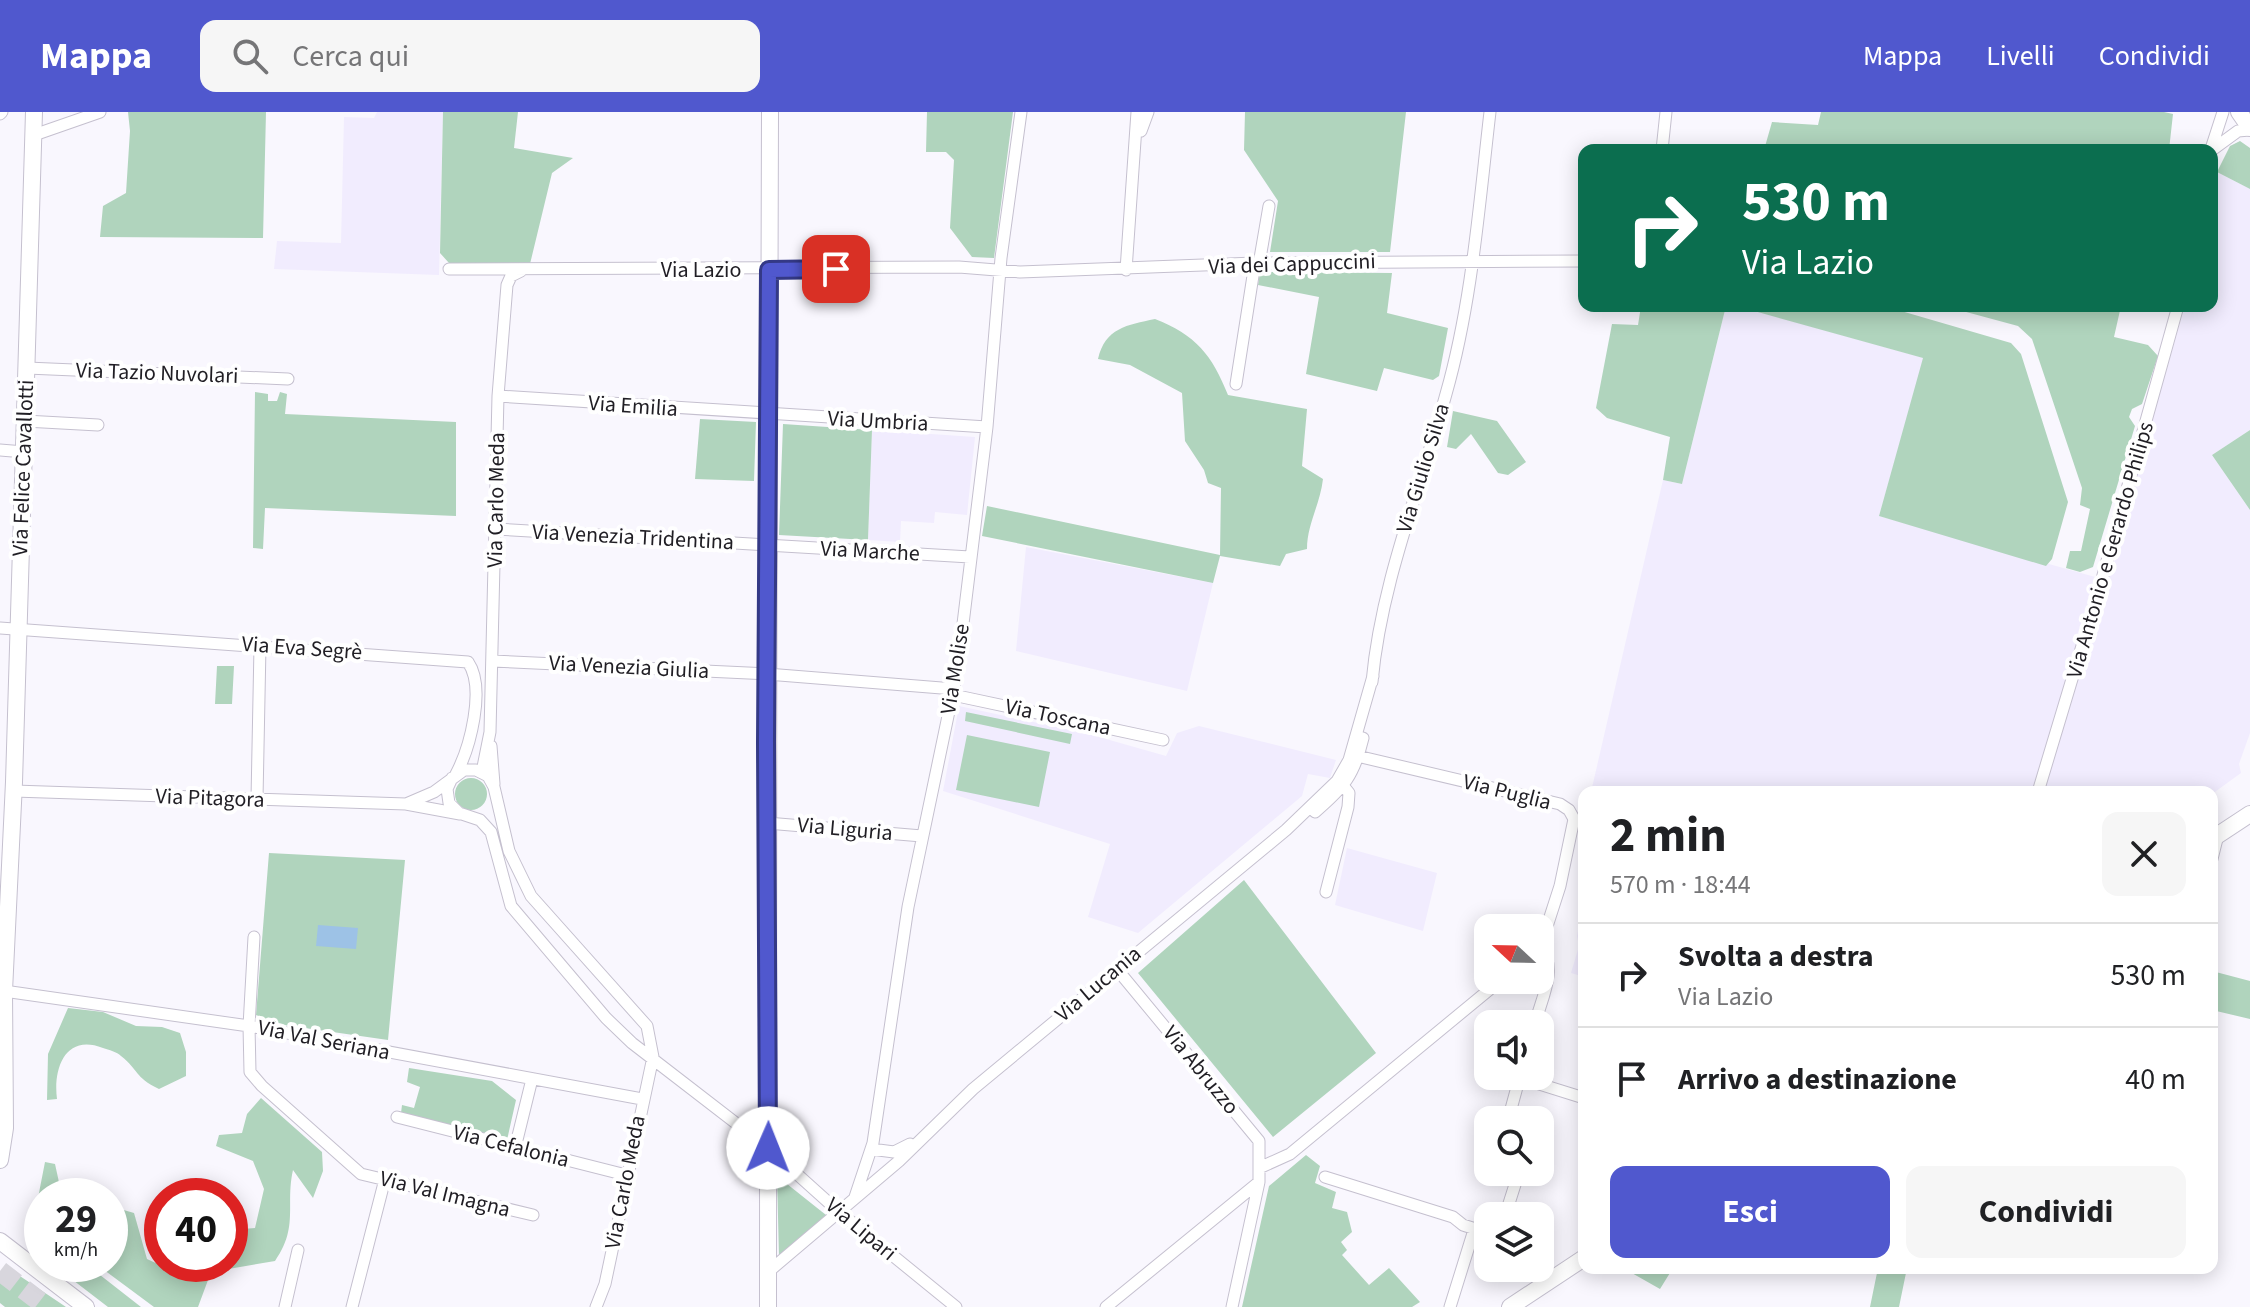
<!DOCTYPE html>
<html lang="it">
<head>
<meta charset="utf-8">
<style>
	:root { --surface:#fff; --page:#f6f6f6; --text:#202124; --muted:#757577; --line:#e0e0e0; --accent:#5058ce }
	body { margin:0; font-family:"Source Sans 3",sans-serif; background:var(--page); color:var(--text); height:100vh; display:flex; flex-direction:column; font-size:30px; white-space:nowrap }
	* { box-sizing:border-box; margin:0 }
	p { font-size:26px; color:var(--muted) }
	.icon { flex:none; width:44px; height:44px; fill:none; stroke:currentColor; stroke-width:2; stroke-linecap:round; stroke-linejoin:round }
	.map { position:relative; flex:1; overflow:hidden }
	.details { position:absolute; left:1578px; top:674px; width:640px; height:488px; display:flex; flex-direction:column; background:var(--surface); border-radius:16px; box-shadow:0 4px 20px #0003 }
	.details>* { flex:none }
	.top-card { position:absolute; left:1578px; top:32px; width:640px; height:168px; border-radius:16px; box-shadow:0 4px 20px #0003; background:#0b6e4f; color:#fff; overflow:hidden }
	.needle { width:52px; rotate:292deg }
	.buttons { position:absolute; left:1474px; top:802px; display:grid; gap:16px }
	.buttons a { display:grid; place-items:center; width:80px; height:80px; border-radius:16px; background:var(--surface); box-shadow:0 4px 20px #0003; font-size:40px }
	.speed { position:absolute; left:24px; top:1066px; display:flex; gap:16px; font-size:40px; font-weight:700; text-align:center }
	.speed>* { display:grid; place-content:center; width:104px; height:104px; border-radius:50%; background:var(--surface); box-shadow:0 4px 20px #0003; line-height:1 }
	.speed small { font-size:20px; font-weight:400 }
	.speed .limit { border:12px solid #d22; background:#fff; color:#111 }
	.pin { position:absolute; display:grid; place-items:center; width:68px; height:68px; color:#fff; margin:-34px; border-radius:16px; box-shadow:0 4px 12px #0006 }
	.me { position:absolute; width:88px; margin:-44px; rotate:1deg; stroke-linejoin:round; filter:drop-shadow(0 0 6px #0008) }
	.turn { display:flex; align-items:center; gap:28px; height:168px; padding:0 32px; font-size:36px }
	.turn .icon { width:104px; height:104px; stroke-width:2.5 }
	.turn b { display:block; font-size:56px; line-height:68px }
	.round { display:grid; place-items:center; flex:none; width:84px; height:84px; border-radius:16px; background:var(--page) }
	.headline { display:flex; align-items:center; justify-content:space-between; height:136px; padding:0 32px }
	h1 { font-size:48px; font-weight:700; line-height:60px }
	.primary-button { display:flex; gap:16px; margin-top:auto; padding:16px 32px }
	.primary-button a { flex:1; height:92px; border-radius:16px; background:var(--accent); color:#fff; font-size:32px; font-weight:700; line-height:92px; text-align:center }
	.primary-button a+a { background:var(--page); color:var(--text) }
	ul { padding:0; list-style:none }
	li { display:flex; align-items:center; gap:24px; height:104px; padding:0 32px; border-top:2px solid var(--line) }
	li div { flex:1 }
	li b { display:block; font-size:30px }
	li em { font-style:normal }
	header { display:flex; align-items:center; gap:48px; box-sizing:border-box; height:112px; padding:0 40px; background:var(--accent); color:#fff }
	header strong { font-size:38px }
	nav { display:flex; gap:44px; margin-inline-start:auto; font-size:28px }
	.search { width:560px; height:72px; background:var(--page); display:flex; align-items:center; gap:20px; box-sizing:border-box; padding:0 28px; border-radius:16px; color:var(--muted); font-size:30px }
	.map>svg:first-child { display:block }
</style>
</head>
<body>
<header>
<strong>Mappa</strong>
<div class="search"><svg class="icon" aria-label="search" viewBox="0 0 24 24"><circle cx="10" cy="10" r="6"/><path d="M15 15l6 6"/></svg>Cerca qui</div>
<nav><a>Mappa</a><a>Livelli</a><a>Condividi</a></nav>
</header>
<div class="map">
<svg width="2250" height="1195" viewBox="0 0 2250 1195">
	<rect width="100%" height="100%" fill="#f9f7fe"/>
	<path fill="#f1ecfe" d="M 377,0 L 443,0 L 439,163 L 274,157 L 277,129 L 341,131 L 344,5 L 374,6 Z
		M 2217,60 L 2250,77 L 2250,318 L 2212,343 L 2250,398 L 2250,621 L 2239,652 L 2241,661 L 2212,682 L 1591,680 L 1663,368 L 1682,372 L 1726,194 L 1738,194 L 1924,246 L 1879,404 L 2106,468 L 2185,194 L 2212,194 L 2212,81 Z
		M 872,318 L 975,325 L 967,403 L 935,400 L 934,411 L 901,409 L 900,430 L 868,428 Z
		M 1026,435 L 1213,471 L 1187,579 L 1016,539 Z
		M 959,594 L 1085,621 L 1166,644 L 1177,621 L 1199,614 L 1336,648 L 1330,666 L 1308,662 L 1302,684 L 1138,821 L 1088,805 L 1110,732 L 943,679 Z
		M 1347,736 L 1437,761 L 1423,819 L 1335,793 Z
		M 1584,782 L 1584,865 L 1571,861 L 1579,834 L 1577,824 Z"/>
	<path fill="#b0d4bd" d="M 128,0 L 266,0 L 263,126 L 100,125 L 103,94 L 126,81 L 130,19 Z
		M 443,0 L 518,0 L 514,36 L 573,46 L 552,61 L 530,152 L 449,151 L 440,141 Z
		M 927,0 L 1013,0 L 994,146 L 972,145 L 950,116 L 954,48 L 946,40 L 926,40 Z
		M 1245,0 L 1406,0 L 1390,140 L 1270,140 L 1278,89 L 1244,38 Z
		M 1821,0 L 2164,0 L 2173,2 L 2169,38 L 1764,38 L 1772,10 L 1818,13 Z
		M 2240,29 L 2250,36 L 2250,77 L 2217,60 L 2230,34 Z
		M 1260,160 L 1392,161 L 1387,201 L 1448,216 L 1439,264 L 1433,268 L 1384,256 L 1377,279 L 1306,262 L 1319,185 L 1258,173 Z
		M 1641,194 L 1726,194 L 1682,372 L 1663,368 L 1670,325 L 1607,306 L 1596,296 L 1612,212 L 1638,213 Z
		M 1748,194 L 1884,194 L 2011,231 L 2021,242 L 2068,390 L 2052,447 L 2046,454 L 1879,404 L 1923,246 L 1747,197 Z
		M 1944,194 L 2121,194 L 2114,225 L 2148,233 L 2158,244 L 2142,292 L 2132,297 L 2129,305 L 2135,314 L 2093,455 L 2080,460 L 2066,456 L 2070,439 L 2081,439 L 2090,397 L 2080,393 L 2082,376 L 2032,227 L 2018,214 Z
		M 1155,207 C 1196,223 1212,243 1228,283 L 1307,297 L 1302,354 L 1323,367 C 1320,393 1307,412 1307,437 L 1286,442 L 1280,454 L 1220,444 L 1213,471 L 982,424 L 987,394 L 1220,443 L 1221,376 L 1208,371 L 1204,358 L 1185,329 L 1182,281 L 1130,253 L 1098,247 C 1105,216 1127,213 1155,207 Z
		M 255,280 L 268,282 L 268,289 L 277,289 L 280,280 L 287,282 L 285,302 L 456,310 L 456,404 L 265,396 L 263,437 L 253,436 Z
		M 1453,299 L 1497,309 L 1526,350 L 1508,363 L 1498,361 L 1471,322 L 1456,337 L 1447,335 Z
		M 700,307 L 756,310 L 754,369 L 695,367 Z
		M 783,312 L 872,318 L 868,428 L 779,423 Z
		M 2250,318 L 2250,398 L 2212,343 Z
		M 217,554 L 234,554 L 232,592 L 215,592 Z
		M 966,600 L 1072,622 L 1070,632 L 965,609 Z
		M 967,623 L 1050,640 L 1039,695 L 956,678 Z
		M455 682a16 16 0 1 1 32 0a16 16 0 1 1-32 0Z
		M 269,741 L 405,748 L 388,928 L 284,913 L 256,903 Z
		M 1244,768 L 1376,941 L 1273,1025 L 1138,861 Z
		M 2212,859 L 2250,869 L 2250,907 L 2212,898 Z
		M 68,896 L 103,900 L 136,914 L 162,915 L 180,921 L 186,940 L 186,964 L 159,977 C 134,965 139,958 121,944 C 117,940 109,938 103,936 C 65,921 53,957 57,987 L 47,988 L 48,942 Z
		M 409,956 L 492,969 L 516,988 L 507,1028 L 401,1001 L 402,993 L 414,996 L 420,975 L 407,970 Z
		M 261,986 L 322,1040 L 323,1059 L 313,1086 L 293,1058 C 285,1093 299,1115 275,1149 L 211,1160 L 198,1195 L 154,1195 L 96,1152 L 110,1152 L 110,1094 L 134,1101 L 147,1147 L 162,1154 L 230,1152 L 230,1118 L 255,1116 L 264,1077 L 253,1049 L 216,1034 L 219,1023 L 242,1021 L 247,1002 Z
		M 1306,1043 L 1320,1054 L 1315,1071 L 1336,1080 L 1332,1096 L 1347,1100 L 1352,1120 L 1341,1130 L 1347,1138 L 1342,1143 L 1369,1173 L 1389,1156 L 1420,1190 L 1412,1195 L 1242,1195 L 1269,1074 Z
		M 45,1050 L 55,1052 L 62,1084 L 42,1084 L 42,1098 L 37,1091 Z
		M 777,1064 L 826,1103 L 779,1145 Z
		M 52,1152 L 86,1152 L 141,1195 L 108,1195 Z
		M 5,1154 L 66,1195 L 5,1195 L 0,1191 L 0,1160 Z
		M 1623,1156 L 1673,1156 L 1660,1177 Z
		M 1878,1156 L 1907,1156 L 1899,1195 L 1870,1195 Z"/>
	<path fill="#9dc2e6" d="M 318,813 L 358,816 L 356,837 L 316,834 Z"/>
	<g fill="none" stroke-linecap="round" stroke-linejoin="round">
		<path stroke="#d8d6dd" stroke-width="20" stroke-dasharray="20 10" stroke-linecap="butt" d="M 0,1159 L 47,1195"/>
		<defs>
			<path id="street" d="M 0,2 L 2,0
				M 1141,19 L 1148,0
				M 34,23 L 100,0
				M 2211,37 L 2223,0
				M 1662,38 L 1666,0
				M 2212,38 L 2238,19 L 2250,18
				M 1259,152 L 1269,94
				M 449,157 L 959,155 L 1020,160 L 1255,151 L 1584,149
				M 1126,158 L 1137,0
				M 27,256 L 288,267
				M 1236,272 L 1255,151
				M 498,284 L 987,315
				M 25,309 L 98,313
				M 0,338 L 24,340
				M 496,417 L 970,445
				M 0,516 L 468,550 C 486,576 470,636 456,662
				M 492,549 L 767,562 L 954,577
				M 1372,570 C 1381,471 1420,377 1446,282 C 1472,191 1479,94 1490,0
				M 953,583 L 1163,628
				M 491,634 L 494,672
				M 1353,643 L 1560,692 L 1569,698 L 1574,707 L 1560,774 L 1540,836
				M 482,660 L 490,620 L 498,284 L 507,173 L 511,164 L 521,159
				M 452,666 L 447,677 L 449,691 L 459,701 L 480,708 L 491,720 L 511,794 L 606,906 L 632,931 L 768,1036 L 838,1099 L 956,1195
				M 14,679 L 406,692 L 460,702
				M 2038,680 L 2100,474 L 2178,194
				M 257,687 L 260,534
				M 406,692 L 434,680 L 464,658 L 476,658 L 488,664 L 494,675 L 509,739 L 531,784 L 647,914 L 653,945 L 605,1172 L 596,1195
				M 1315,700 C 1344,675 1354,664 1363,626
				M 767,711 L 922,724
				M 2212,747 L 2218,723
				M 1326,780 L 1348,695 L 1349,681 L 1341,671
				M 254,825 L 249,914 L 250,960 L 262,974 L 361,1062 L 533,1103
				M 1116,856 L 1259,1029 L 1259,1070 L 1232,1195
				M 4,879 L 249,914 L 642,987
				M 1535,912 C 1541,887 1558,858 1541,835
				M 1520,966 L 1584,986
				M 397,1005 L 626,1063
				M 1508,1008 L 1520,964
				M 515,1036 L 532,967
				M 871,1037 L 894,1040 L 910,1032
				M 1259,1056 L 1290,1042 L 1501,868
				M 1325,1065 L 1453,1105 L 1463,1113 L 1488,1121
				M 855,1085 L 873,1031 L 908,795 L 957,561 L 987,315 L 1001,146 L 1021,0
				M 1505,1104 L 1519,1060
				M 768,1160 L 899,1049 L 973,977 L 1286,718 L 1337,669 L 1349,648 L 1373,564
				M 285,1195 L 298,1138
				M 352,1195 L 385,1067
				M 1106,1195 L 1259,1070
				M 1450,1195 L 1474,1118"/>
			<path id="secondary" d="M 2239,0 L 2250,16
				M 2212,727 L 2250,702
				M 0,1048 L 5,1016 L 4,879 L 14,670 L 34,0
				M 0,1129 L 86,1195
				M 768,1195 C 767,797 769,398 770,0
				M 1510,1195 L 1584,1146"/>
		</defs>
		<use href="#street" stroke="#c5c0cf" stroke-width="13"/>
		<use href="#secondary" stroke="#c5c0cf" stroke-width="18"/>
		<use href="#street" stroke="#fff" stroke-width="11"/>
		<use href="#secondary" stroke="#fff" stroke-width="16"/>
	</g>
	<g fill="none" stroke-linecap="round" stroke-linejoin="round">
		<defs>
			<path id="route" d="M 768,1036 L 766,630 L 769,158 L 836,157"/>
		</defs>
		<use href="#route" stroke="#343986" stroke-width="20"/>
		<use href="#route" stroke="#5058ce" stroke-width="14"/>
	</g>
	<g text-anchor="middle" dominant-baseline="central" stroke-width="8" stroke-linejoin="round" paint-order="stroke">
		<g font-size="22" fill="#201e24" stroke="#fff">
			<text transform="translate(1292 152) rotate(-2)">Via dei Cappuccini</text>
			<text x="701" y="158">Via Lazio</text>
			<text transform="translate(157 261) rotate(2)">Via Tazio Nuvolari</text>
			<text transform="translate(633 294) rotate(4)">Via Emilia</text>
			<text transform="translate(878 309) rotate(3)">Via Umbria</text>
			<text transform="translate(23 356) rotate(-88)">Via Felice Cavallotti</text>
			<text transform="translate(1423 356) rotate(-73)">Via Giulio Silva</text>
			<text transform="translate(496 388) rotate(-89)">Via Carlo Meda</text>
			<text transform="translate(633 425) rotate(3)">Via Venezia Tridentina</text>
			<text transform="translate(2110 438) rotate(-74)">Via Antonio e Gerardo Philips</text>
			<text transform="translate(870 439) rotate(3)">Via Marche</text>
			<text transform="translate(302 536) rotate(4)">Via Eva Segrè</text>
			<text transform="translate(629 555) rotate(3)">Via Venezia Giulia</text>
			<text transform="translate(955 557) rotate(-81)">Via Molise</text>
			<text transform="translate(1058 605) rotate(12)">Via Toscana</text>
			<text transform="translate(1507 680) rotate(14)">Via Puglia</text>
			<text transform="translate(210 686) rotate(2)">Via Pitagora</text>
			<text transform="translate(845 717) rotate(5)">Via Liguria</text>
			<text transform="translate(1098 872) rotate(-40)">Via Lucania</text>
			<text transform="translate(324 928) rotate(11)">Via Val Seriana</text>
			<text transform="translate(1201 958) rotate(51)">Via Abruzzo</text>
			<text transform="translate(511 1034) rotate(14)">Via Cefalonia</text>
			<text transform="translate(625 1070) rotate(-79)">Via Carlo Meda</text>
			<text transform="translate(445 1082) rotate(14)">Via Val Imagna</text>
			<text transform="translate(861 1117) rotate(40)">Via Lipari</text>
		</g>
	</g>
</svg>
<div class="buttons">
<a><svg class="needle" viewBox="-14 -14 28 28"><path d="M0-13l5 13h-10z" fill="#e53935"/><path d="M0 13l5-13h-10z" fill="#757577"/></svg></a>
<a><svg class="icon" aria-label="sound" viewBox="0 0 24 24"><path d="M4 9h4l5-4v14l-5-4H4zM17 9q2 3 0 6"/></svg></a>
<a><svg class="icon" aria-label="search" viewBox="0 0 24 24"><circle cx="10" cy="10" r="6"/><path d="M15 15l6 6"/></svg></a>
<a><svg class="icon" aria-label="layers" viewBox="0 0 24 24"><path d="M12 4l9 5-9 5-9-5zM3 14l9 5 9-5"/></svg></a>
</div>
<div class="speed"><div>29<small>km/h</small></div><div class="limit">40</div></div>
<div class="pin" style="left:836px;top:157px;background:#d93025"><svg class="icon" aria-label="arrive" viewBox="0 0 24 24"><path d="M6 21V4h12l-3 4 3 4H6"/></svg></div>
<svg class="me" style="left:768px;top:1036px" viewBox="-20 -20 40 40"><circle r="19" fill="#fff"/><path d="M0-13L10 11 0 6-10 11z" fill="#5058ce"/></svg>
<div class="top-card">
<div class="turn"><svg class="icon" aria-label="right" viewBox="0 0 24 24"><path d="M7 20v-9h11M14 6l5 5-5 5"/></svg><div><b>530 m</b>Via Lazio</div></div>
</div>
<section class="details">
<div class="headline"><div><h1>2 min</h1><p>570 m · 18:44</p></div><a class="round"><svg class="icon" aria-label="close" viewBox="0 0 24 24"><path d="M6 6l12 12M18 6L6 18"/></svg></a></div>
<ul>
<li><svg class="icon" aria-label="right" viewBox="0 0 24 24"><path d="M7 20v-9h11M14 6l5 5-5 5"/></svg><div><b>Svolta a destra</b><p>Via Lazio</p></div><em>530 m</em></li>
<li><svg class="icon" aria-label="arrive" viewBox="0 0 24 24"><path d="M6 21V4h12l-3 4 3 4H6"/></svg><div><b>Arrivo a destinazione</b></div><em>40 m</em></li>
</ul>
<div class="primary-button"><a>Esci</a><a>Condividi</a></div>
</section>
</div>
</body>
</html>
